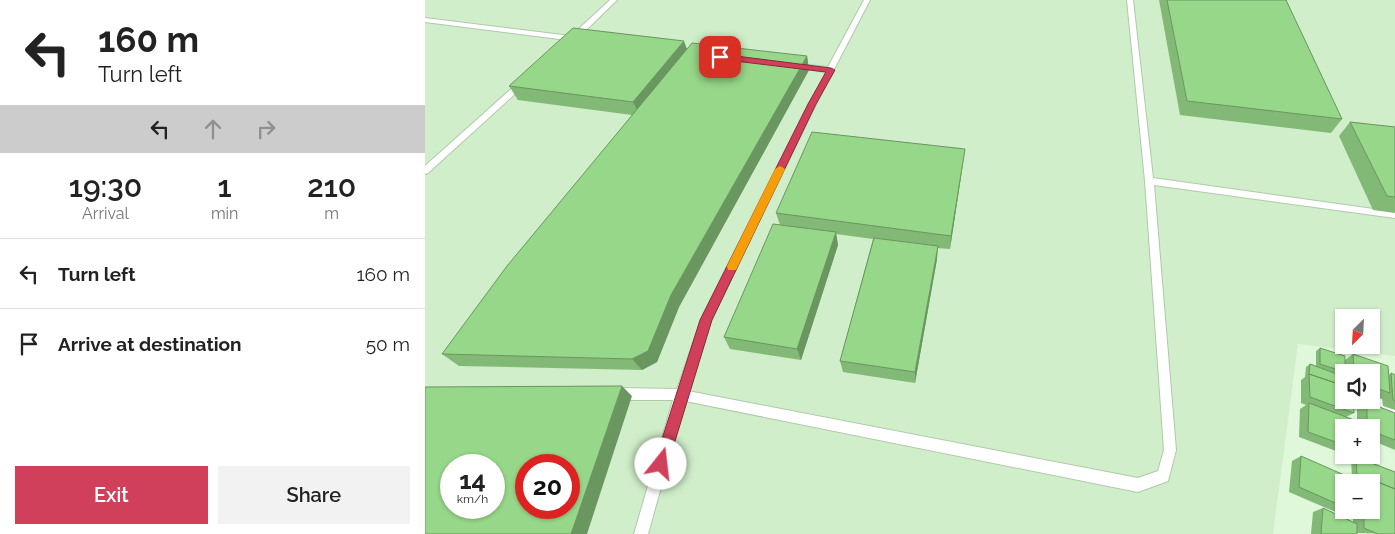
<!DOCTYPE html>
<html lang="en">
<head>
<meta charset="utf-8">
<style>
	:root { --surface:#fff; --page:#f2f2f2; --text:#222; --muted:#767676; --line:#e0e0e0; --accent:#d0405a }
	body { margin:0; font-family:Raleway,sans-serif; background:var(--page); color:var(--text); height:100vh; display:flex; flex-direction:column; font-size:19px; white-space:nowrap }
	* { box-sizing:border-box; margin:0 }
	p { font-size:16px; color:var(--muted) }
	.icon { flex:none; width:28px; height:28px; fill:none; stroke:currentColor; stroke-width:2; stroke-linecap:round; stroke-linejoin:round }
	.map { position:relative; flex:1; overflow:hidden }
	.drawer { display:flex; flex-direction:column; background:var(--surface); width:425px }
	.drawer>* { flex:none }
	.guide { background:#fff; color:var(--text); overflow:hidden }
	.needle { width:32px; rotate:204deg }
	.buttons { position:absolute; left:910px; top:309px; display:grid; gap:10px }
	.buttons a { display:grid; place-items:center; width:45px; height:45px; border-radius:0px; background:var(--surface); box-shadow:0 1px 4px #0004; font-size:25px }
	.speed { position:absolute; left:15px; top:454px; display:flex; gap:10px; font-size:25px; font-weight:700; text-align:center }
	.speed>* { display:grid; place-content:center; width:65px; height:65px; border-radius:50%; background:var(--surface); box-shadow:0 1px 4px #0004; line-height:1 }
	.speed small { font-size:12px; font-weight:400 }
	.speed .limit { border:8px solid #d22; background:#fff; color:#111 }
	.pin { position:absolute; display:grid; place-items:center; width:42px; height:42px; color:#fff; margin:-21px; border-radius:10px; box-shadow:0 2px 8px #0006 }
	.me { position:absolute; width:55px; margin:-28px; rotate:16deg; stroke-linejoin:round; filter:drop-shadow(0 0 4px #0008) }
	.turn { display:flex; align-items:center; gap:18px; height:105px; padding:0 15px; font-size:22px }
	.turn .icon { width:65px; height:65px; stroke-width:2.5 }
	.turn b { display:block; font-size:35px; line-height:42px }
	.lanes { display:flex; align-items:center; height:48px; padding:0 15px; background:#0003; justify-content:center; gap:25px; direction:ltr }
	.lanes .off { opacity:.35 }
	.eta { display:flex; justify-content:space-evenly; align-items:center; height:85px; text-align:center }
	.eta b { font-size:30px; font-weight:600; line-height:35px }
	.action { display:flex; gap:10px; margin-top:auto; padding:10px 15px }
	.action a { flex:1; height:58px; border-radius:0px; background:var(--accent); color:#fff; font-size:20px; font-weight:600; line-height:58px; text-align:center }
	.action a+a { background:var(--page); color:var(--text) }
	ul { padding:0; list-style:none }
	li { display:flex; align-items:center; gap:15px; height:70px; padding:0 15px; border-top:1px solid var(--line) }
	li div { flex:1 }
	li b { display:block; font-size:19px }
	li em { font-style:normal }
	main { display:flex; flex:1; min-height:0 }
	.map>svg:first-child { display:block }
</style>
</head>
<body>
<main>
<section class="drawer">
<div class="guide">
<div class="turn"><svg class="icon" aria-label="left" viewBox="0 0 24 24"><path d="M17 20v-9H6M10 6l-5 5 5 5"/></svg><div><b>160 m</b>Turn left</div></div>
<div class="lanes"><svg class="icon" aria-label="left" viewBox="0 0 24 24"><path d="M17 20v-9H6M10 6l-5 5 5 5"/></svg><svg class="icon off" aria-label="ahead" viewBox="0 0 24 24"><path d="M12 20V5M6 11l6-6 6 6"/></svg><svg class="icon off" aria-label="right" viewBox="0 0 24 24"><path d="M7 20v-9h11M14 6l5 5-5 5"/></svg></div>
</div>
<div class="eta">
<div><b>19:30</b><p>Arrival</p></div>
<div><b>1</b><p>min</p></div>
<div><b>210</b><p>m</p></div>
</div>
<ul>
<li><svg class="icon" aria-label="left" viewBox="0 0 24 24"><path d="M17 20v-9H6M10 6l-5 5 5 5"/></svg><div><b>Turn left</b></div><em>160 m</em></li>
<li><svg class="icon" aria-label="arrive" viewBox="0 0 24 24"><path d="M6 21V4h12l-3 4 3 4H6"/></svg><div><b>Arrive at destination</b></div><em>50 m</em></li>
</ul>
<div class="action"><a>Exit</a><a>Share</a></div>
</section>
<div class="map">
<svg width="970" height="534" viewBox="0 0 970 534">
	<rect width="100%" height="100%" fill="#dff8d9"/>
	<path fill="#d0eec9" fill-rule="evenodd" d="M 0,0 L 970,0 L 970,356 L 873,344 L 848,534 L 0,534 ZM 919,318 L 946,318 L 946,345 L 919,345 ZM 26,465 L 69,465 L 69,508 L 26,508 ZM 101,465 L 144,465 L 144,508 L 101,508 Z"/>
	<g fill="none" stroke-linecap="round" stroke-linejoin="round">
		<defs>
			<path id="lane" d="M 185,0 L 192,0 L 150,41 L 0,22 L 0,18 L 146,36 Z
				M 439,0 L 445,0 L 391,104 L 286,320 L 263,391 L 713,478 L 733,471 L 739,450 L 720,181 L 702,0 L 708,0 L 728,178 L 970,212 L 970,218 L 729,185 L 751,450 L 743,481 L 713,492 L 260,401 L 223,534 L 209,534 L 248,400 L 193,400 L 189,398 L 187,394 L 189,390 L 193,388 L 252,389 L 276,320 L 401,72 L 372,68 L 368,66 L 372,64 L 403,67 Z
				M 95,81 L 98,81 L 102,83 L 3,173 L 0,174 L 0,166 Z"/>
			<path id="street" d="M 946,395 L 970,404 L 970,426 L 925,407 L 922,400 L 946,400 Z"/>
		</defs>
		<use href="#lane" stroke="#b1c9ab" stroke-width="2"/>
		<use href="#street" stroke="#b1c9ab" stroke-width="2"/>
		<use href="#lane" fill="#fff" fill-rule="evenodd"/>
		<use href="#street" fill="#fff" fill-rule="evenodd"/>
	</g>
	<path fill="#82b976" d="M 734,0 L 861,0 L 917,119 L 906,133 L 755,115 Z
		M 262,48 L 382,56 L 384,70 L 254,307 L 232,362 L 217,370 L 34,366 L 17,354 L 207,115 L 93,100 L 84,86 Z
		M 925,122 L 970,127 L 970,213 L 948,210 L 914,136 Z
		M 538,163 L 525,249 L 512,248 L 512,259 L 490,383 L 418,372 L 415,361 L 448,239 L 411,234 L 413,245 L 376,360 L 305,349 L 299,337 L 355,225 L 351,213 Z
		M 895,348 L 920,360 L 928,354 L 964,375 L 966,373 L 970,375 L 970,410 L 958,406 L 957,398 L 955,399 L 946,396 L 946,372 L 919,372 L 919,374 L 916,376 L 917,385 L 929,413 L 921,417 L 932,421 L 932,408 L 942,402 L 970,413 L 970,450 L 946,440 L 946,428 L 919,428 L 919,454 L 874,437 L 875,409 L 881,405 L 876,403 L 876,380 L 880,377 L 881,367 L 885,364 L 891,366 L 891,351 Z
		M 922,455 L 935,455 L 929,458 Z
		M 876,456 L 919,482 L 919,510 L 926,510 L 915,514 L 864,492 L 867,461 Z
		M 931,457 L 970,472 L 970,534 L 932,533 L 932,534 L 886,534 L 888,512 L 898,508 L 928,522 L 928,510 L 946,510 L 946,482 L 927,482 L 927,480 L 931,479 L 927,477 L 926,459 Z"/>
	<path fill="#6a9660" d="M 259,41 L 264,55 L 215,116 L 208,102 Z
		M 382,56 L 384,70 L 254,307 L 232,362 L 217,370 L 207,359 L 246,295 Z
		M 540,149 L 538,163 L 525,249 L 526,236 Z
		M 411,232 L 413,245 L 376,360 L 372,349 Z
		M 513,246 L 512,259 L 490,383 L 490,372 Z
		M 197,386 L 207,396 L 162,534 L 146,534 Z"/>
	<path fill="#97d789" stroke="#6a9660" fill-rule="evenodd" d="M 742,0 L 861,0 L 917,119 L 762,101 Z
		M 148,28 L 259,41 L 208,102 L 84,86 Z
		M 267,43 L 382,56 L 246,295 L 223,351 L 207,359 L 17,354 L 82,266 Z
		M 925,122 L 970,127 L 970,197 L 962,196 Z
		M 387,132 L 540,149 L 526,236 L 351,213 Z
		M 348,224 L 411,232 L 372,349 L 299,337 Z
		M 449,238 L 513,246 L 490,372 L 415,361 Z
		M 895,348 L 920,356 L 920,372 L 895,364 Z
		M 928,354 L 963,366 L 965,393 L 946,386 L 946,372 L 929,372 Z
		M 885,364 L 917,376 L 917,385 L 884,374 Z
		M 966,373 L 970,375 L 970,401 L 968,400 Z
		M 884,374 L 919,386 L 919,400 L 928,400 L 929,413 L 885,397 Z
		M 197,386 L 146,534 L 0,534 L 0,387 ZM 26,465 L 69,465 L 69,508 L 26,508 ZM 101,465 L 144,465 L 144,508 L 101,508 Z
		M 942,402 L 970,413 L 970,440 L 946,431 L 946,428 L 942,428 Z
		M 884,403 L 937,423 L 938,428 L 919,428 L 919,445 L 883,432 Z
		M 876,456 L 926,478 L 926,482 L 919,482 L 919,507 L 874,487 Z
		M 931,457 L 970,472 L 970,489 L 938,476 L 936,476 L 932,475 Z
		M 938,476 L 970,489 L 970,534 L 953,534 L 939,528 L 939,510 L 946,510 L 946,482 L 938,482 Z
		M 898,508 L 932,524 L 932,534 L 896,534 Z"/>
	<path fill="#d0405a" stroke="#872a3a" d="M 295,54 L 406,68 L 410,70 L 391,104 L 287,320 L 243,464 L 241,470 L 236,472 L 231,470 L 229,464 L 275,320 L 383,104 L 401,72 L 293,59 L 291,57 Z"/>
	<path fill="#f59e0b" d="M 355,166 L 360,169 L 313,266 L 311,270 L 303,270 L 302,266 L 350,169 Z"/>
</svg>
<div class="buttons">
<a><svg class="needle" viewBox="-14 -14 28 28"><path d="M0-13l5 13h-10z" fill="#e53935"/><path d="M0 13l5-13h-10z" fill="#767676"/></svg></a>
<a><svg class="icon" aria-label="sound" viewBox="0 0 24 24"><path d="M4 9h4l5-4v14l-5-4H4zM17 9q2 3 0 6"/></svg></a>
<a>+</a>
<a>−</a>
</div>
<div class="speed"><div>14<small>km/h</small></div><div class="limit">20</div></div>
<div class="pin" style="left:295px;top:57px;background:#d93025"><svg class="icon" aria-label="arrive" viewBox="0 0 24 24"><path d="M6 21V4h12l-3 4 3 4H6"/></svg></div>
<svg class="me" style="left:236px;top:464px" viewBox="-20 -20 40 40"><circle r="19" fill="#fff"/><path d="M0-13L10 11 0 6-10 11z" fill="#d0405a"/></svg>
</div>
</main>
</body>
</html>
